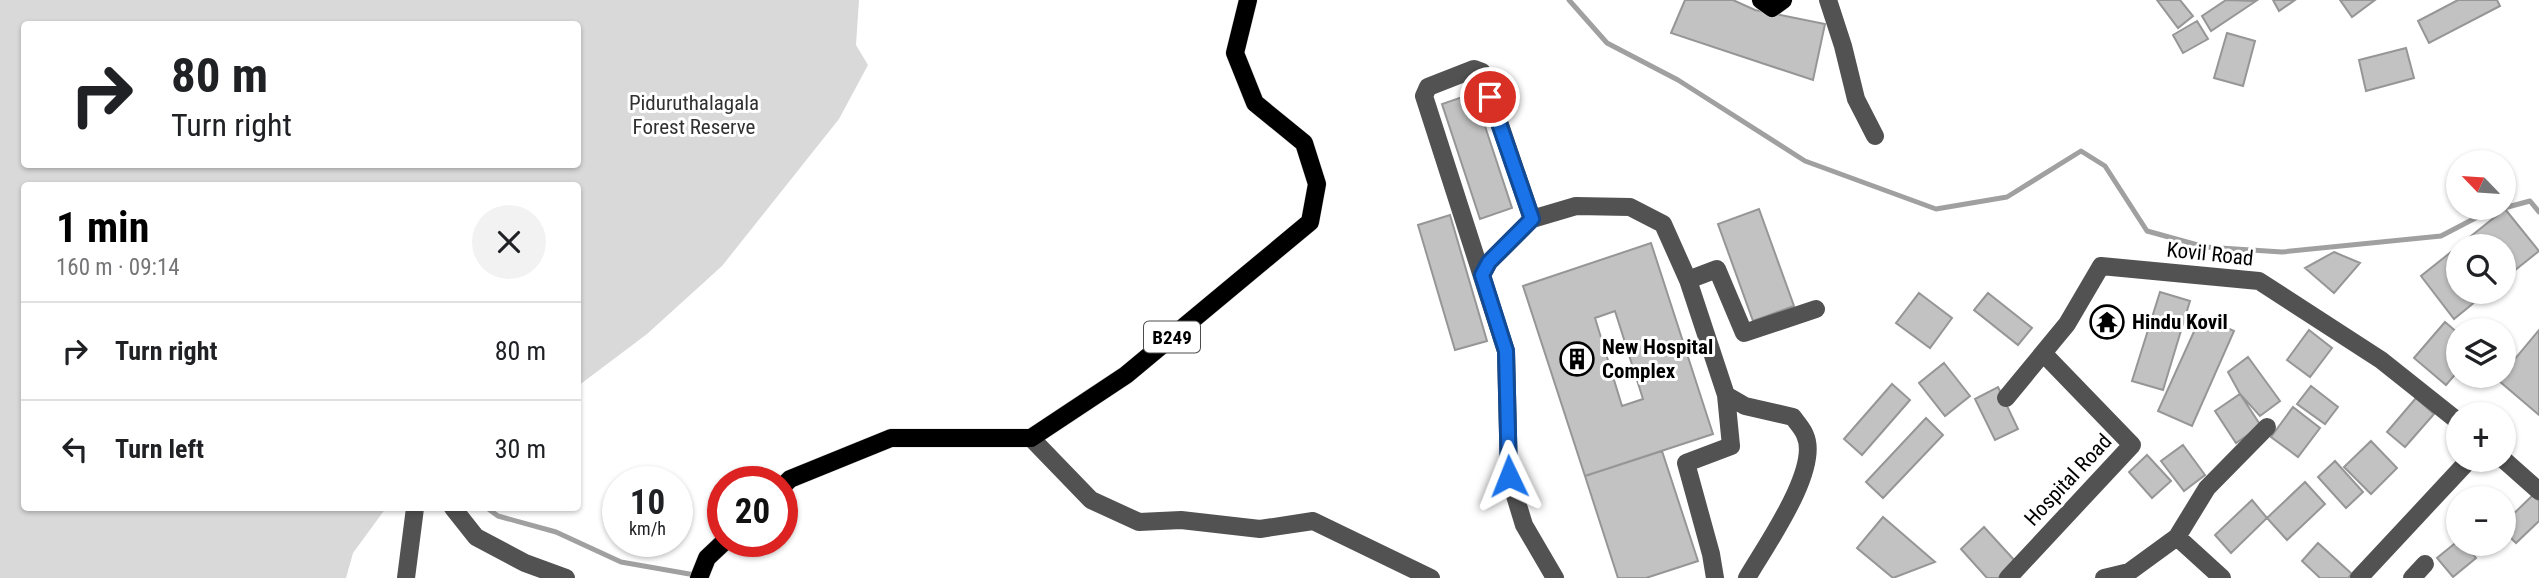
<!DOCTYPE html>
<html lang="en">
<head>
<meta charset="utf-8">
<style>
	:root { --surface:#fff; --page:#f2f2f2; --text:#202124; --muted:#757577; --line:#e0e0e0; --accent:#000 }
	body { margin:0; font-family:"Roboto Condensed",sans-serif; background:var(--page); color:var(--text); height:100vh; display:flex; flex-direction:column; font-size:26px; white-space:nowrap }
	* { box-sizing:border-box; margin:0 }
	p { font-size:23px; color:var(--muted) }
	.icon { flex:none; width:38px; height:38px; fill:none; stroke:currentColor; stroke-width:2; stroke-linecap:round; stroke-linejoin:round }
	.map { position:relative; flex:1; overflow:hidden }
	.side { position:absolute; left:21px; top:182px; width:560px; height:329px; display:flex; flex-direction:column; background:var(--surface); border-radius:7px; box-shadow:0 2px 5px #0004 }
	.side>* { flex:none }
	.top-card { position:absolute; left:21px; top:21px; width:560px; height:147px; border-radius:7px; box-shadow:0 2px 5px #0004; background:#fff; color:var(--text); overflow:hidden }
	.needle { width:46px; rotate:295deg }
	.controls { position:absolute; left:2446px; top:150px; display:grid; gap:14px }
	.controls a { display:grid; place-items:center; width:70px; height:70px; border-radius:50%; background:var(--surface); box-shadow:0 2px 5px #0004; font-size:35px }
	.speed { position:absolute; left:602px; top:466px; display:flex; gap:14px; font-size:35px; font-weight:700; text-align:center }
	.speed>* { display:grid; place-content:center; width:91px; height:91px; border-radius:50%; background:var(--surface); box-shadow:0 2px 5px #0004; line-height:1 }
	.speed small { font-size:18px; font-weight:400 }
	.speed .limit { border:10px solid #d22; background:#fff; color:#111 }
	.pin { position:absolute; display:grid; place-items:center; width:60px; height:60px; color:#fff; margin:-30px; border:4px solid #fff; border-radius:50%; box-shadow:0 2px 7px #0007 }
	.me { position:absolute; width:77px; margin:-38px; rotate:358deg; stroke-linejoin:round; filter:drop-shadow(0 0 5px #0008) }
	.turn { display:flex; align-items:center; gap:24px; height:147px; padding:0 35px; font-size:32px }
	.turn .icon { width:91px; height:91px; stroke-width:2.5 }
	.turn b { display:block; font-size:49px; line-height:60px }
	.round { display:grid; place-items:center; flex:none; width:74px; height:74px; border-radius:37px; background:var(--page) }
	.overview { display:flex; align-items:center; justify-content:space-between; height:119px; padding:0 35px }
	h1 { font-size:42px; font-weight:700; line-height:52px; color:var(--accent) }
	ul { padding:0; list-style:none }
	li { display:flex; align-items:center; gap:21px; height:98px; padding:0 35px; border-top:2px solid var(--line) }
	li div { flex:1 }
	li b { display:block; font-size:26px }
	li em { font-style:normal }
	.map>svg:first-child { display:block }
</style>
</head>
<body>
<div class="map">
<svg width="2539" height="578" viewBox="0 0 2539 578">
	<rect width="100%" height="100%" fill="#fff"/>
	<path fill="#d9d9d9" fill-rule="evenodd" d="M 0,0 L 859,0 L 856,45 L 868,65 L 839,119 L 722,266 L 647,334 L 578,386 L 578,186 L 24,186 L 24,508 L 386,508 L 353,553 L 346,578 L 0,578 ZM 24,24 L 578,24 L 578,164 L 24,164 Z"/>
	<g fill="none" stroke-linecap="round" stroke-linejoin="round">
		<path stroke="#a0a0a0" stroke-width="5" d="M 1569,0 L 1607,43 L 1678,80 L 1805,161 L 1936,209 L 2007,197 L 2081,151 L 2105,166 L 2147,231 L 2205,247 L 2282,252 L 2441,236 L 2487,212 L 2502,208
			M 2504,208 L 2530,201 L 2539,212
			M 487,508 L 498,516 L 556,532 L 621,562 L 695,575"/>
	</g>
	<path fill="#c2c2c2" stroke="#969696" stroke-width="2" fill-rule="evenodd" d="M 1685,0 L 1733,0 L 1755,10 L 1825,24 L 1813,80 L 1671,33 Z
		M 2157,0 L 2180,0 L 2193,16 L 2178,28 Z
		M 2226,0 L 2256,1 L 2211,31 L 2202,16 Z
		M 2273,0 L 2295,0 L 2279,11 Z
		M 2340,0 L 2375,0 L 2352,17 Z
		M 2458,0 L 2497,0 L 2500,6 L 2429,43 L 2418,21 Z
		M 2197,21 L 2208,39 L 2183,53 L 2173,35 Z
		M 2227,33 L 2255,41 L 2243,86 L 2214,78 Z
		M 2406,48 L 2414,78 L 2366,91 L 2359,60 Z
		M 1474,93 L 1512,208 L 1480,219 L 1442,104 Z
		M 1759,209 L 1794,306 L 1753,321 L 1718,224 Z
		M 2505,209 L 2539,251 L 2504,279 L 2504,247 L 2459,247 L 2459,292 L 2487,292 L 2454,319 L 2421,276 Z
		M 1450,215 L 1487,341 L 1455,350 L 1418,225 Z
		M 1651,243 L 1713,434 L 1585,476 L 1523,286 ZM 1615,311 L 1643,399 L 1622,406 L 1595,318 Z
		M 2334,252 L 2360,263 L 2334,293 L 2305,268 Z
		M 2160,292 L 2190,301 L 2163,390 L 2132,381 Z
		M 1919,293 L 1952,318 L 1930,348 L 1896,323 Z
		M 1988,293 L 2032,328 L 2018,345 L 1974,310 Z
		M 2201,316 L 2234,331 L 2192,426 L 2158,411 Z
		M 2445,322 L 2459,334 L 2459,370 L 2446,385 L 2414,358 Z
		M 2309,330 L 2332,348 L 2310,377 L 2287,360 Z
		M 2539,330 L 2539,415 L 2498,380 L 2504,376 L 2504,372 Z
		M 2248,357 L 2280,401 L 2260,416 L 2240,394 L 2228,372 Z
		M 1944,363 L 1970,396 L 1945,416 L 1919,383 Z
		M 1892,384 L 1910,400 L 1862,455 L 1844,439 Z
		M 2311,386 L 2338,407 L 2325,424 L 2297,404 Z
		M 1998,387 L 2018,429 L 1995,440 L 1975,399 Z
		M 2240,394 L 2261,426 L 2236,443 L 2215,411 Z
		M 2416,398 L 2434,414 L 2405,447 L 2387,432 Z
		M 2293,407 L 2320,428 L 2298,457 L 2271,437 Z
		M 1926,418 L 1943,435 L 1883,498 L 1866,482 Z
		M 2371,441 L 2397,468 L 2371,494 L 2344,467 Z
		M 2183,445 L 2205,475 L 2184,491 L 2161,461 Z
		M 1662,451 L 1698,561 L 1646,578 L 1618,578 L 1585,476 Z
		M 2147,455 L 2171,481 L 2152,498 L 2129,472 Z
		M 2335,461 L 2363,492 L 2346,508 L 2318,477 Z
		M 2305,482 L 2325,504 L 2287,540 L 2267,518 Z
		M 2533,495 L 2539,501 L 2539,521 L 2516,543 L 2504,531 L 2504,523 Z
		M 2252,500 L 2267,518 L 2231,553 L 2215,535 Z
		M 1883,517 L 1935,562 L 1893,578 L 1857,548 Z
		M 1984,527 L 2016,562 L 1998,578 L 1987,578 L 1961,549 Z
		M 2459,540 L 2459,544 L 2465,544 L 2476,558 L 2453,577 L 2437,558 Z
		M 2318,543 L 2352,574 L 2348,578 L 2320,578 L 2302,561 Z"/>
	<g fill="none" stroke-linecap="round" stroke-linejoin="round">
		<defs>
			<path id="major" d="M 1761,0 L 1772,8 L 1783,0
				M 782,487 L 790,479 L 891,438 L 1031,438 L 1126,375 L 1310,222 L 1317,184 L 1304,143 L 1255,103 L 1235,53 L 1248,0
				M 699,578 L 707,558 L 725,541"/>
		</defs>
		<use href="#major" stroke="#dbdbdb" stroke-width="19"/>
		<path stroke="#525252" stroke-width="18" d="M 1828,0 L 1843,46 L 1856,99 L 1875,136
			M 1532,219 L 1482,72 L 1474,69 L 1428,87 L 1424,96 L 1506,351 L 1509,476 L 1524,525 L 1555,578
			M 1482,275 L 1489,262 L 1532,219 L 1576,206 L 1630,207 L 1663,224 L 1688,280 L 1726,395 L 1745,406 L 1793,417 C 1797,423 1803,429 1805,435 C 1821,469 1764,548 1747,578
			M 1688,280 L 1717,269 L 1744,333 L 1816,309
			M 2006,398 L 2067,324 L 2101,266 L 2259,281 L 2381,360 L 2459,422
			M 1031,438 L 1091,500 L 1139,522 L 1181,520 L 1260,529 L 1313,521 L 1431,578
			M 2504,460 L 2539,491
			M 453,508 L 476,537 L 525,563 L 566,578
			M 2177,537 L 2207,488 L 2267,427
			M 406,578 L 415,508
			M 1715,578 L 1711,554 L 1686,463 L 1731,446 L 1726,395
			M 2008,578 L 2132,445 L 2043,353
			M 2104,578 L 2129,572 L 2177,537 L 2222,578
			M 2359,578 L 2469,460
			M 2412,578 L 2425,564"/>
		<use href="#major" stroke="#000" stroke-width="18"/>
	</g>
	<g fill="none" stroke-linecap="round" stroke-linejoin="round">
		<defs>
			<path id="route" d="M 1490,97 L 1532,219 L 1489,262 L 1482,275 L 1506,351 L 1509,476"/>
		</defs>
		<use href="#route" stroke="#114b97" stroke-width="18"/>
		<use href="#route" stroke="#1a73e8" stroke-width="12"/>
	</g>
	<defs>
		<symbol id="temple-ring" viewBox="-11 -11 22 22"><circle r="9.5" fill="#fff" stroke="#000" stroke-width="1.5"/><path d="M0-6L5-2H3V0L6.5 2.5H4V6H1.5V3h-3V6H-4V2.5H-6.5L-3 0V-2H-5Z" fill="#000"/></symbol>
		<symbol id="building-ring" viewBox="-11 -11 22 22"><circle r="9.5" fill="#fff" stroke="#000" stroke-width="1.5"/><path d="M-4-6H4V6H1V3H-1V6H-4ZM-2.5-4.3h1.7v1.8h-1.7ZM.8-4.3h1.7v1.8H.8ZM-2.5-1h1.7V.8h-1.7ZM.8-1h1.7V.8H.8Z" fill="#000"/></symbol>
	</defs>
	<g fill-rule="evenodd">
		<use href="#temple-ring" x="2088" y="303" width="38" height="38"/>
		<use href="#building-ring" x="1558" y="340" width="38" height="38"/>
	</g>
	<g text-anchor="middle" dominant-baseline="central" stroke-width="6" stroke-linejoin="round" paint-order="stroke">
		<rect fill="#fff" stroke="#4c4c4c" stroke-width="2" x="1144" y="321.5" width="56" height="31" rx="5"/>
		<g font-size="19" font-weight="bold" fill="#000">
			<text x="1172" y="337">B249</text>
		</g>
		<g font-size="21" fill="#303030" stroke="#fff">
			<text x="694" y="103">Piduruthalagala<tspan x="694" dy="24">Forest Reserve</tspan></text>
		</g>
		<g font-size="21" fill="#000" stroke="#fff">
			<text transform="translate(2210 254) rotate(6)">Kovil Road</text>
			<text transform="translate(2068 480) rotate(-47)">Hospital Road</text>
		</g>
		<g font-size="21" font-weight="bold" fill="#000" stroke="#fff" text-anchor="start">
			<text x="2132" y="322">Hindu Kovil</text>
			<text x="1602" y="347">New Hospital<tspan x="1602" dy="24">Complex</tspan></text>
		</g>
	</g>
</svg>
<div class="controls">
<a><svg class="needle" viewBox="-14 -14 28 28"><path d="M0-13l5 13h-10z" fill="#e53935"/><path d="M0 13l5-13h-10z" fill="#757577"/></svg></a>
<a><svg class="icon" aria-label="search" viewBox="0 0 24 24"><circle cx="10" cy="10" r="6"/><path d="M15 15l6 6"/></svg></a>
<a><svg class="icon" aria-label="layers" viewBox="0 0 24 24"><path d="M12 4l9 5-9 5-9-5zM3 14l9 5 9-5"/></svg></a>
<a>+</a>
<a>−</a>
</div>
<div class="speed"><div>10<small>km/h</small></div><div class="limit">20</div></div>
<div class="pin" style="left:1490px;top:97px;background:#d93025"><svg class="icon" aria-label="arrive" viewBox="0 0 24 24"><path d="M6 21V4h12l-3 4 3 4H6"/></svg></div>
<svg class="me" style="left:1509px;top:476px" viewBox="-20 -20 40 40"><path d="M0-17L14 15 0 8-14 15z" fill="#1a73e8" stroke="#fff" stroke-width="4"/></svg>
<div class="top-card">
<div class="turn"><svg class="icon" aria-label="right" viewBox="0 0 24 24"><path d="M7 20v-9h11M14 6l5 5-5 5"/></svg><div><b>80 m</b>Turn right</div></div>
</div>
<section class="side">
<div class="overview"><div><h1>1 min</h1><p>160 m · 09:14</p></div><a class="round"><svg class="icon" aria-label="close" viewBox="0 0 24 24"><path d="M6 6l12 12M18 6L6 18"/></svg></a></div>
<ul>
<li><svg class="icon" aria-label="right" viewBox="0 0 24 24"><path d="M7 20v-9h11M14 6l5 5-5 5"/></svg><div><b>Turn right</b></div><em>80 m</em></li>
<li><svg class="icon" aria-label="left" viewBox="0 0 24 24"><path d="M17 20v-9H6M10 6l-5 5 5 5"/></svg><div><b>Turn left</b></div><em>30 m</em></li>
</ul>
</section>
</div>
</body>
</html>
